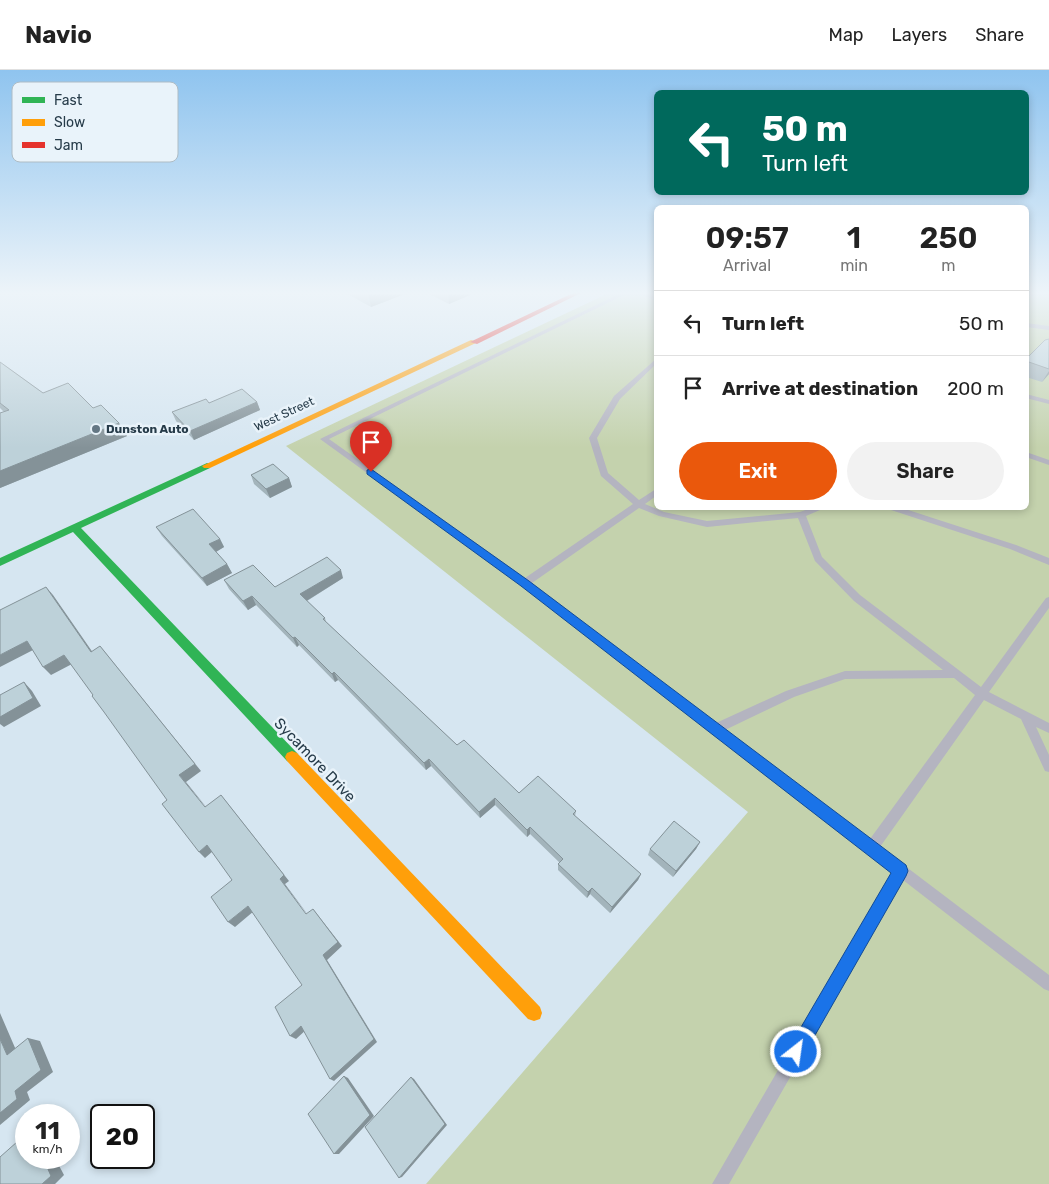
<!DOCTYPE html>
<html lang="en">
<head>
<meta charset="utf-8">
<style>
	:root { --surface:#fff; --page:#f2f2f2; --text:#222; --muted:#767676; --line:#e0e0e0; --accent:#ea580c }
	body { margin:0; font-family:Rubik,sans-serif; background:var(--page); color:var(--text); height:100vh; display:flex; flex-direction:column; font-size:19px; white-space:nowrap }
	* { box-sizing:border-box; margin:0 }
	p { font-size:16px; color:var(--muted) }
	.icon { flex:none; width:28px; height:28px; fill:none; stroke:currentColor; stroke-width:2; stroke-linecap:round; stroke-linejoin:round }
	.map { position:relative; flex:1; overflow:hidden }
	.side { position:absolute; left:654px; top:135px; width:375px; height:305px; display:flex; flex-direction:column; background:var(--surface); border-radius:8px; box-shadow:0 2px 8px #0003 }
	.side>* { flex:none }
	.guide { position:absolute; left:654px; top:20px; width:375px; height:105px; border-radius:8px; box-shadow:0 2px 8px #0003; background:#00695c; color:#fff; overflow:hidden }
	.speed { position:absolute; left:15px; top:1034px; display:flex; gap:10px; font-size:25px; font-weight:700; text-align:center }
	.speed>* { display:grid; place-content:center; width:65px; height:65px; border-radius:50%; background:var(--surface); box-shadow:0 2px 8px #0003; line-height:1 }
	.speed small { font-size:12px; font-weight:400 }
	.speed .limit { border:2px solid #111; border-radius:8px; background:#fff; color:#111 }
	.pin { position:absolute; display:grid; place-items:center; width:42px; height:42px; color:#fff; margin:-51px -21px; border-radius:50% 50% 50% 0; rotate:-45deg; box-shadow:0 0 5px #0007 }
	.pin .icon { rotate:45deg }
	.me { position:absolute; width:55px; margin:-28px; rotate:30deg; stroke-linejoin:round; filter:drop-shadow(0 0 4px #0008) }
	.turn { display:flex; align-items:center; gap:18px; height:105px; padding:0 25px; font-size:22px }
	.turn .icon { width:65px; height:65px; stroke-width:2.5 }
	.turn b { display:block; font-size:35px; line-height:42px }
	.eta { display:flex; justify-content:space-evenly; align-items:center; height:85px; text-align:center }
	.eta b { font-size:30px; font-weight:600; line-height:35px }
	.primary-button { display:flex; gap:10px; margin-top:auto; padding:10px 25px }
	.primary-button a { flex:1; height:58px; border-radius:30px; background:var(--accent); color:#fff; font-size:20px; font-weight:600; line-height:58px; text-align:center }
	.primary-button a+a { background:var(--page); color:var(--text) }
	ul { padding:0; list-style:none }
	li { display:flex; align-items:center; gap:15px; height:65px; padding:0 25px; border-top:1px solid var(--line) }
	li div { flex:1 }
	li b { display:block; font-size:19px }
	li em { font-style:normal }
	header { display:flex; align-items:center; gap:30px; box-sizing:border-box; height:70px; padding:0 25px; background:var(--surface); border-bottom:1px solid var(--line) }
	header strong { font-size:24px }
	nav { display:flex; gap:28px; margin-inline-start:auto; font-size:18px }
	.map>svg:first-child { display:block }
</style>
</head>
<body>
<header>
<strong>Navio</strong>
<nav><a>Map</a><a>Layers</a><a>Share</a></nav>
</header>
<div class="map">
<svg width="1049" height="1114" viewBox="0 0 1049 1114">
	<rect width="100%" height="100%" fill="#d6e6f1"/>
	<path fill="#c4d2ad" d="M 611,222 L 656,222 L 656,438 L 1026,438 L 1026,222 L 1049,222 L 1049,1114 L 426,1114 L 748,742 L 286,376 Z"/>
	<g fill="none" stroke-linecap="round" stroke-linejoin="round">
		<path fill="#b4b4c0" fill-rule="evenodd" d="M 623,222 L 630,222 L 329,369 L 525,508 L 633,434 L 601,406 L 589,368 L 614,326 L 656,289 L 656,294 L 620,329 L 597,368 L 608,403 L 639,430 L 656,419 L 656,426 L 645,434 L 664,442 L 707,451 L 800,442 L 811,438 L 821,438 L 820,440 L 806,446 L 822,487 L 860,525 L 981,617 L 1046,528 L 1049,527 L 1049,538 L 989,622 L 1049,653 L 1049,663 L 1036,657 L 1049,685 L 1049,702 L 1045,701 L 1021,649 L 984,630 L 880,777 L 1049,905 L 1049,921 L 1044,919 L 903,810 L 729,1114 L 712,1114 L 893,802 L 522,515 L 320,369 ZM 639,438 L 659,446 L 707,457 L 798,448 L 815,491 L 854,531 L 943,600 L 845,601 L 786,621 L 716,653 L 532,513 ZM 954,608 L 975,625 L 870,769 L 725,660 L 794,627 L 845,609 Z
			M 636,222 L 643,222 L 656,227 L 656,231 Z
			M 1026,253 L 1049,256 L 1049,260 L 1026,257 Z
			M 1026,324 L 1049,330 L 1049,334 L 1026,328 Z
			M 1026,382 L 1049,390 L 1049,395 L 1026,387 Z
			M 890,438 L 902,438 L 1016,475 L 1049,488 L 1049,495 L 1010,479 L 891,440 Z"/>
		<path fill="#30b455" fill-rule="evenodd" d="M 207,393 L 210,394 L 210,398 L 81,458 L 297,683 L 299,687 L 297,691 L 292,693 L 287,691 L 73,462 L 0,496 L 0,488 Z"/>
		<path fill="#ff9f0a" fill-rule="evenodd" d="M 471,270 L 478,272 L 210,398 L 204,398 L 202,396 Z
			M 292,681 L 297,683 L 540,937 L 542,943 L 540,949 L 534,951 L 528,949 L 287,691 L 285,687 L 287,683 Z"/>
		<path fill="#e5322d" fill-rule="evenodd" d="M 575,222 L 583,222 L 477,274 L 470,272 Z"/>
	</g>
	<path fill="#a3b4bb" d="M 344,222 L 410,222 L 371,237 Z
		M 425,222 L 477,222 L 449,234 Z
		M 1049,269 L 1049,304 L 1042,312 L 1026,307 L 1026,289 Z
		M 0,292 L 43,323 L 93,338 L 119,353 L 127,366 L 0,418 L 0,343 L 4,342 L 0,338 Z
		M 257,332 L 260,340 L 194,370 L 176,351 L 172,342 L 209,333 Z
		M 251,405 L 289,408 L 292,417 L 270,428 L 254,414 Z
		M 156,457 L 220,469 L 224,477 L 216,482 L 227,494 L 232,503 L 207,516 L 162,466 Z
		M 343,508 L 307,531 L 325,548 L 326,552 L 457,675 L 519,723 L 576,741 L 575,746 L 641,804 L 638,810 L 610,843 L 590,824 L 587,828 L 558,800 L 558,794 L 560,793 L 530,764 L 527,767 L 495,735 L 480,748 L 431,696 L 426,700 L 338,610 L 335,612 L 299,575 L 297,577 L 256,535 L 248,540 L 229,519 L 224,510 L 275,517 Z
		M 700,772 L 696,779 L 673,807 L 648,785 L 650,779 Z"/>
	<path fill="#849298" d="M 368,222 L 410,222 L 371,237 Z
		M 448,222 L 477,222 L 449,234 Z
		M 1049,301 L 1049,304 L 1042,312 Z
		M 257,332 L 260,340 L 194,370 L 190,361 Z
		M 119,353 L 127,366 L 0,418 L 0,401 Z
		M 289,408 L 292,417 L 270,428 L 266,419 Z
		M 220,469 L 224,477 L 214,483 L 209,474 Z
		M 227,494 L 232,503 L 207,516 L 202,508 Z
		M 341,500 L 343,508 L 303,533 L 300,524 Z
		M 46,517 L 53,525 L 98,590 L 91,582 Z
		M 252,526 L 256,535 L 248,540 L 243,531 Z
		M 295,567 L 299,575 L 297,577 L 293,568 Z
		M 27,571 L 35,579 L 0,597 L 0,585 Z
		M 100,576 L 201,701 L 186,712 L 211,743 L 179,705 Z
		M 64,585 L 72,594 L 51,605 L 43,597 Z
		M 334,602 L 338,610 L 335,612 L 332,604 Z
		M 24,612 L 32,621 L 41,636 L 4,657 L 0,654 L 0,647 Z
		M 429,689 L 431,696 L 426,700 L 424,693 Z
		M 221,725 L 289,811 L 285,814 L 311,849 L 280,809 Z
		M 495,728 L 495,735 L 480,748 L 479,742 Z
		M 530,757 L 530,764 L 527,767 L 527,760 Z
		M 700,772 L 696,779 L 673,807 L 676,801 Z
		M 207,775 L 213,781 L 205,788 L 199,782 Z
		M 641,804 L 638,810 L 610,843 L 612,837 Z
		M 592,818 L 590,824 L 587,828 L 588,822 Z
		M 248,836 L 254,841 L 235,857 L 228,852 Z
		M 313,839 L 342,876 L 327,890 L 377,972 L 334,1011 L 330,1009 L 323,885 Z
		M 0,943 L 19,987 L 7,985 L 0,969 Z
		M 301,956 L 307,959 L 296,969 L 290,966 Z
		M 28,968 L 40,971 L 53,1002 L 27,1022 L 30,1030 L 0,1055 L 0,1043 L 15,1021 Z
		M 344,1006 L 348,1008 L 374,1046 L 339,1084 L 334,1084 Z
		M 411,1007 L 414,1009 L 447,1055 L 402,1107 L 399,1108 Z
		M 43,1088 L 55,1088 L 64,1105 L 55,1114 L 42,1114 Z"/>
	<path fill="#bdd1d9" stroke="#849298" d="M 1049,269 L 1049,299 L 1026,291 L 1026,289 L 1045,270 Z
		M 0,292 L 43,323 L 68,313 L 93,338 L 101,335 L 119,353 L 0,401 L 0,343 L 9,340 L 0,333 Z
		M 242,319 L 257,332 L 190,361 L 172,342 L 206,329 L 209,333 Z
		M 273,394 L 289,408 L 266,419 L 251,405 Z
		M 193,439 L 220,469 L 209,474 L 227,494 L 202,508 L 156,457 Z
		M 327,487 L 341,500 L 300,524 L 325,548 L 323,549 L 457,675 L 464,670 L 519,723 L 538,706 L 576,741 L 573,744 L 641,804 L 612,837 L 592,818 L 588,822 L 558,794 L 563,789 L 530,757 L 527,760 L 495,728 L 479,742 L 429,689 L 424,693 L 334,602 L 332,604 L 295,567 L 293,568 L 252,526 L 243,531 L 224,510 L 253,495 L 275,517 Z
		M 46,517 L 91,582 L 100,576 L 195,694 L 179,705 L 205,737 L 221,725 L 284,805 L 280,809 L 306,844 L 313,839 L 338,872 L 323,885 L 374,969 L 330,1009 L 301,956 L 290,966 L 275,937 L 302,915 L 248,836 L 228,852 L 211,827 L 232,810 L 207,775 L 199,782 L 162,734 L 167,730 L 104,642 L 92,626 L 93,625 L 64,585 L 43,597 L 27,571 L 0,585 L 0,540 Z
		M 24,612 L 33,628 L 0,647 L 0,625 Z
		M 674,751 L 700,772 L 676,801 L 650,779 Z
		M 28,968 L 41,1000 L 15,1021 L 17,1029 L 0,1043 L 0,969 L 7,985 Z
		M 344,1006 L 370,1045 L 334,1084 L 308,1044 Z
		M 411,1007 L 445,1054 L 399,1108 L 365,1057 Z
		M 26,1064 L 26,1088 L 43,1088 L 51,1106 L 42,1114 L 0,1114 L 0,1087 Z"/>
	<linearGradient id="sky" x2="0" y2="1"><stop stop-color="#8fc4ef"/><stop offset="0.59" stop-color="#edf4f9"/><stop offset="1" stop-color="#edf4f9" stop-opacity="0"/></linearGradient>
	<rect width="1049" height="378" fill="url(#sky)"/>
	<path fill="#1a73e8" stroke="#114b97" d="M 371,399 L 529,511 L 906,795 L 908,801 L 906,806 L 802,988 L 796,991 L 790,988 L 787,982 L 790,976 L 891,803 L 521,516 L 367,404 L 367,400 Z"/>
	<circle fill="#647784" stroke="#e9f3fa" stroke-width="2" cx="96" cy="359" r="5"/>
	<g text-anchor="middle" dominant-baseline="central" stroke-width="5" stroke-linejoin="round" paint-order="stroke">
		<g font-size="12" fill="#263b49" stroke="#e9f3fa">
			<text transform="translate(284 344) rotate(-25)">West Street</text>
		</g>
		<g font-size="12" font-weight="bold" fill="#263b49" stroke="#e9f3fa" text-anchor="start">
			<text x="106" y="359">Dunston Auto</text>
		</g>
		<g font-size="15" fill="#263b49" stroke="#e9f3fa">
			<text transform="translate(315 690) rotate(46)">Sycamore Drive</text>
		</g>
	</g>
	<rect x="12" y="12" width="166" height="80" rx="8" fill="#e9f3fa" stroke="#aebcc5" stroke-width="1"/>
	<rect x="22" y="27" width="23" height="6" fill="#30b455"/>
	<rect x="22" y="49" width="23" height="7" fill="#ff9f0a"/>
	<rect x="22" y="72" width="23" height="6" fill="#e5322d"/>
	<g font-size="14" fill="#263b49">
		<text x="54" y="35">Fast</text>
		<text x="54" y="57">Slow</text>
		<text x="54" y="80">Jam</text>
	</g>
</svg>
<div class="speed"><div>11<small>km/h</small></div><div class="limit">20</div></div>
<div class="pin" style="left:371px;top:402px;background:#d93025"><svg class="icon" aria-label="arrive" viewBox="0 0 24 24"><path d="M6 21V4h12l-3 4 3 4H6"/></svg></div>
<svg class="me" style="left:796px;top:982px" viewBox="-20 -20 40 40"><circle r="17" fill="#1a73e8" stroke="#fff" stroke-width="3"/><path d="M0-11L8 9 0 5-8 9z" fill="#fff"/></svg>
<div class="guide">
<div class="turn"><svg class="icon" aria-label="left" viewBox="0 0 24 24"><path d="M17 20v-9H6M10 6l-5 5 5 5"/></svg><div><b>50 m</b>Turn left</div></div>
</div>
<section class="side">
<div class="eta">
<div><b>09:57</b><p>Arrival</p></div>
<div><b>1</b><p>min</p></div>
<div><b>250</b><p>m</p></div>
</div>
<ul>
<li><svg class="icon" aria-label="left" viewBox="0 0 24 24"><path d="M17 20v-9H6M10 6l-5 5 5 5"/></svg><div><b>Turn left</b></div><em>50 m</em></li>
<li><svg class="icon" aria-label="arrive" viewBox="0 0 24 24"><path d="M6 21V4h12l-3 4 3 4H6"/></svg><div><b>Arrive at destination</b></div><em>200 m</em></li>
</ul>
<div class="primary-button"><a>Exit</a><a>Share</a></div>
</section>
</div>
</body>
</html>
